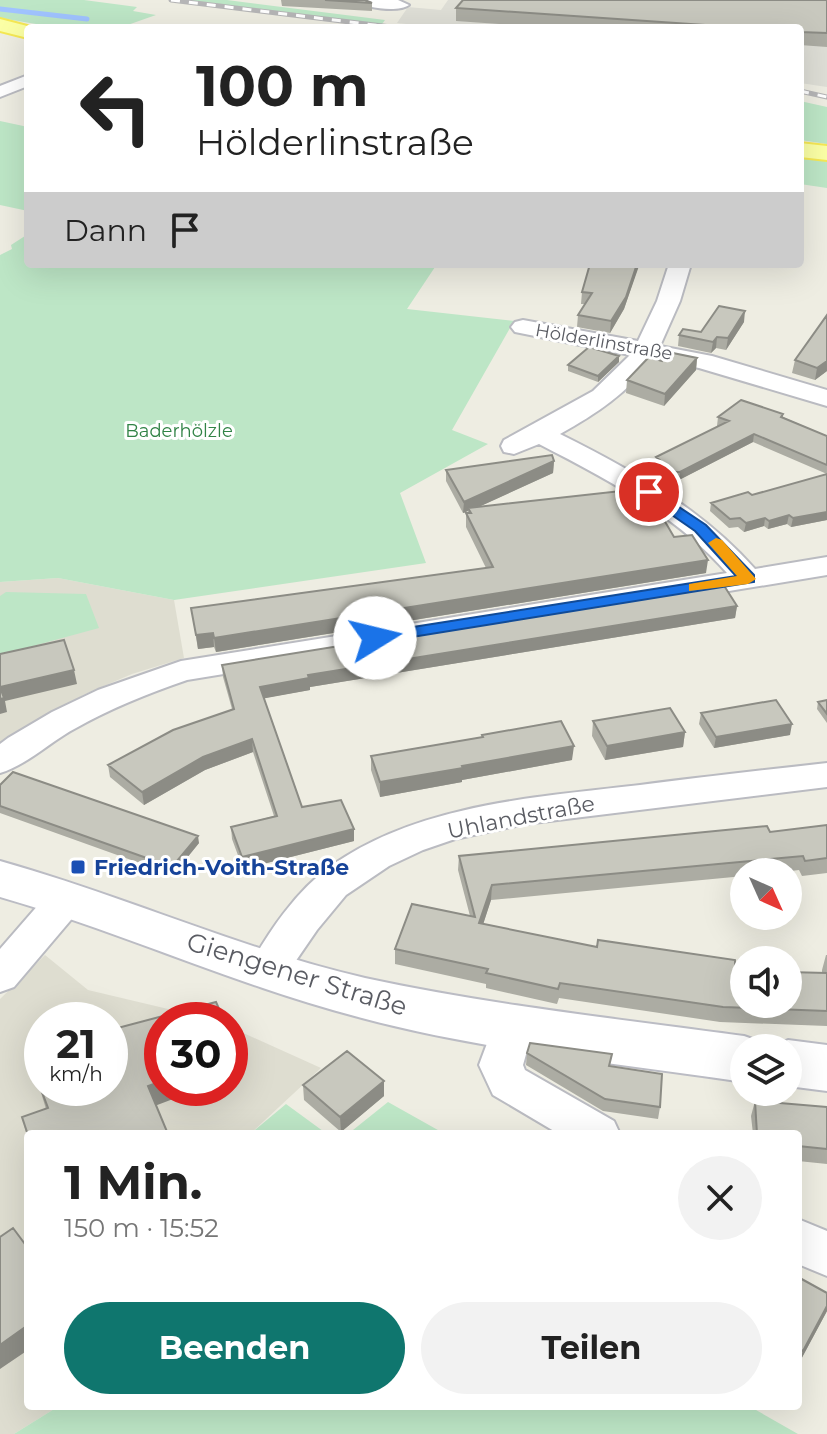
<!DOCTYPE html>
<html lang="de">
<head>
<meta charset="utf-8">
<style>
	:root { --surface:#fff; --page:#f2f2f2; --text:#222; --muted:#767676; --accent:#0f766e }
	body { margin:0; font-family:Montserrat,sans-serif; background:var(--page); color:var(--text); height:100vh; display:flex; flex-direction:column; font-size:30px; white-space:nowrap }
	* { box-sizing:border-box; margin:0 }
	p { font-size:26px; color:var(--muted) }
	.icon { flex:none; width:44px; height:44px; fill:none; stroke:currentColor; stroke-width:2; stroke-linecap:round; stroke-linejoin:round }
	.map { position:relative; flex:1; overflow:hidden }
	.details { position:absolute; left:24px; top:1130px; width:778px; height:280px; display:flex; flex-direction:column; background:var(--surface); border-radius:8px; box-shadow:0 8px 32px #0002 }
	.details>* { flex:none }
	.hud { position:absolute; left:24px; top:24px; width:780px; height:244px; border-radius:8px; box-shadow:0 8px 32px #0002; background:#fff; color:var(--text); overflow:hidden }
	.needle { width:52px; rotate:135deg }
	.fabs { position:absolute; left:730px; top:858px; display:grid; gap:16px }
	.fabs a { display:grid; place-items:center; width:72px; height:72px; border-radius:50%; background:var(--surface); box-shadow:0 8px 32px #0002; font-size:40px }
	.speed { position:absolute; left:24px; top:1002px; display:flex; gap:16px; font-size:40px; font-weight:700; text-align:center }
	.speed>* { display:grid; place-content:center; width:104px; height:104px; border-radius:50%; background:var(--surface); box-shadow:0 8px 32px #0002; line-height:1 }
	.speed small { font-size:20px; font-weight:400 }
	.speed .limit { border:12px solid #d22; background:#fff; color:#111 }
	.pin { position:absolute; display:grid; place-items:center; width:68px; height:68px; color:#fff; margin:-34px; border:4px solid #fff; border-radius:50%; box-shadow:0 2px 8px #0007 }
	.me { position:absolute; width:88px; margin:-44px; rotate:81deg; stroke-linejoin:round; filter:drop-shadow(0 0 6px #0008) }
	.turn { display:flex; align-items:center; gap:28px; height:168px; padding:0 40px; font-size:36px }
	.turn .icon { width:104px; height:104px; stroke-width:2.5 }
	.turn b { display:block; font-size:56px; line-height:68px }
	.then { display:flex; align-items:center; height:76px; padding:0 40px; background:#0003; gap:16px; font-size:30px }
	.round { display:grid; place-items:center; flex:none; width:84px; height:84px; border-radius:42px; background:var(--page) }
	.head { display:flex; align-items:center; justify-content:space-between; height:136px; padding:0 40px }
	h1 { font-size:48px; font-weight:700; line-height:60px }
	.primary-button { display:flex; gap:16px; margin-top:auto; padding:16px 40px }
	.primary-button a { flex:1; height:92px; border-radius:48px; background:var(--accent); color:#fff; font-size:32px; font-weight:700; line-height:92px; text-align:center }
	.primary-button a+a { background:var(--page); color:var(--text) }
	.map>svg:first-child { display:block }
</style>
</head>
<body>
<div class="map">
<svg width="827" height="1434" viewBox="0 0 827 1434">
	<rect width="100%" height="100%" fill="#eeede2"/>
	<path fill="#deded6" d="M 448,0 L 827,0 L 827,87 L 800,83 L 800,28 L 443,28 L 397,23 L 408,7 L 441,10 Z"/>
	<path fill="#deddd0" fill-rule="evenodd" d="M 58,578 L 174,600 L 184,658 L 132,674 L 83,695 L 0,744 L 0,582 Z
		M 45,955 L 88,990 L 185,1013 L 162,1020 L 162,1088 L 230,1088 L 230,1027 L 321,1068 L 250,1134 L 28,1134 L 28,1406 L 59,1406 L 14,1434 L 0,1434 L 0,999 ZM 42,1020 L 110,1020 L 110,1088 L 42,1088 Z"/>
	<path fill="#bde6c6" d="M 0,0 L 84,0 L 137,7 L 133,11 L 156,15 L 119,28 L 60,28 L 0,18 Z
		M 185,0 L 227,0 L 385,20 L 382,24 Z
		M 800,101 L 827,107 L 827,144 L 800,140 Z
		M 0,121 L 28,127 L 28,211 L 0,205 Z
		M 800,154 L 827,157 L 827,188 L 800,184 Z
		M 28,234 L 28,264 L 437,264 L 407,309 L 514,321 L 452,430 L 488,444 L 400,493 L 426,563 L 174,600 L 58,578 L 0,582 L 0,255 L 12,249 L 11,245 Z
		M 6,592 L 86,594 L 99,628 L 0,655 L 0,596 Z
		M 388,1102 L 445,1134 L 348,1134 Z
		M 286,1104 L 327,1134 L 250,1134 Z
		M 59,1406 L 749,1406 L 798,1434 L 14,1434 Z"/>
	<g fill="none" stroke-linecap="round" stroke-linejoin="round">
		<path stroke="#a0c3ff" stroke-width="5" d="M 0,9 L 87,19"/>
		<defs>
			<path id="street" d="M 353,0 L 398,0 L 409,5 C 398,13 364,8 353,0 Z
				M 28,75 L 28,86 L 0,97 L 0,86 Z
				M 669,264 L 691,264 L 680,301 L 660,346 L 712,356 L 827,390 L 827,406 L 699,368 L 652,359 C 628,393 596,414 560,434 C 632,470 701,508 755,569 L 827,557 L 827,575 L 187,680 C 149,693 111,708 76,728 C 51,741 27,765 0,773 L 0,744 L 8,738 L 52,712 L 98,690 L 181,661 L 727,573 C 676,515 607,479 539,444 L 514,454 L 504,452 L 501,446 L 504,440 L 593,391 L 630,355 L 515,332 L 511,327 L 515,322 L 523,320 L 638,341 L 657,301 Z
				M 827,763 L 827,787 L 525,824 L 455,839 L 423,850 L 389,866 L 346,895 L 317,930 L 282,981 L 268,986 L 254,981 L 248,970 C 267,933 297,890 331,866 C 418,804 537,797 640,785 C 702,777 764,770 827,763 Z
				M 67,884 L 81,888 L 86,898 L 81,908 L 14,987 L 0,992 L 0,949 L 53,888 Z
				M 513,1009 L 528,1014 L 534,1026 L 523,1065 L 525,1070 L 614,1121 L 620,1134 L 559,1134 L 493,1095 L 479,1065 L 498,1014 Z
				M 798,1219 L 827,1231 L 827,1276 L 798,1264 Z"/>
			<path id="secondary" d="M 0,861 C 122,895 243,950 365,978 C 490,1005 618,1019 744,1036 L 764,1043 L 766,1048 L 744,1048 L 744,1082 C 618,1063 485,1051 362,1018 C 238,986 122,932 0,897 Z
				M 788,1040 L 827,1045 L 827,1091 L 788,1086 L 788,1048 L 768,1048 Z"/>
			<path id="primary" d="M 0,19 L 35,28 L 36,28 L 28,28 L 28,38 L 0,31 Z
				M 800,143 L 827,146 L 827,160 L 800,157 Z"/>
		</defs>
		<use href="#street" stroke="#babbc1" stroke-width="4"/>
		<use href="#secondary" stroke="#bbbcc4" stroke-width="4"/>
		<use href="#primary" stroke="#f5e854" stroke-width="4"/>
		<use href="#street" fill="#fff" fill-rule="evenodd"/>
		<use href="#secondary" fill="#fff" fill-rule="evenodd"/>
		<use href="#primary" fill="#fbffa5" fill-rule="evenodd"/>
		<defs>
			<path id="rail" d="M 171,0 L 399,28
				M 800,91 L 827,97"/>
		</defs>
		<use href="#rail" stroke="#b5b5b6" stroke-width="5"/>
		<use href="#rail" stroke="#fff" stroke-width="3" stroke-dasharray="9" stroke-linecap="butt"/>
	</g>
	<path fill="#acaca3" d="M 274,0 L 365,0 L 372,3 L 372,11 L 282,6 L 281,0 Z
		M 827,0 L 827,47 L 800,45 L 800,28 L 555,28 L 456,21 L 456,8 Z
		M 590,264 L 639,264 L 624,309 L 610,333 L 577,327 L 578,315 L 585,304 L 581,304 L 582,292 Z
		M 827,315 L 827,371 L 815,380 L 792,373 L 795,360 Z
		M 744,322 L 726,350 L 716,348 L 711,353 L 678,346 L 679,335 L 701,332 Z
		M 697,358 L 696,370 L 664,406 L 626,393 L 627,380 L 662,361 Z
		M 619,362 L 598,382 L 568,371 L 568,365 Z
		M 783,414 L 783,417 L 827,436 L 827,520 L 791,527 L 787,524 L 768,529 L 764,526 L 744,532 L 738,527 L 729,528 L 710,511 L 711,503 L 752,495 L 827,474 L 753,442 L 679,480 L 673,480 L 655,465 L 656,457 L 719,426 L 717,426 L 718,417 Z
		M 554,461 L 553,473 L 478,507 L 674,537 L 706,573 L 216,652 L 214,647 L 198,649 L 191,608 L 486,568 L 466,527 L 466,513 L 468,513 L 468,511 L 463,513 L 446,481 L 446,470 Z
		M 737,606 L 735,618 L 310,687 L 310,690 L 264,698 L 302,807 L 354,829 L 354,841 L 243,869 L 232,839 L 231,827 L 274,816 L 253,752 L 205,770 L 144,805 L 110,777 L 108,765 L 232,709 L 223,677 L 222,665 Z
		M 827,700 L 827,723 L 817,709 L 818,702 Z
		M 701,713 L 790,735 L 714,748 L 699,724 Z
		M 593,721 L 685,732 L 683,747 L 605,760 L 592,736 Z
		M 482,735 L 572,760 L 462,780 L 462,782 L 380,797 L 371,770 L 371,756 L 482,737 Z
		M 0,785 L 199,843 L 173,875 L 0,813 Z
		M 827,825 L 827,873 L 802,876 L 799,870 L 783,872 L 744,872 L 744,876 L 491,900 L 483,924 L 597,947 L 735,970 L 822,973 L 822,970 L 826,955 L 827,955 L 827,1026 L 720,1022 L 559,998 L 557,1004 L 486,988 L 486,984 L 395,964 L 395,949 L 470,916 L 458,870 L 459,856 L 770,832 Z
		M 216,1002 L 28,1134 L 28,1140 L 22,1117 L 46,1109 L 36,1076 L 42,1088 Z
		M 527,1053 L 610,1067 L 660,1107 L 658,1119 L 603,1111 L 526,1065 Z
		M 303,1085 L 384,1096 L 341,1132 L 304,1100 Z
		M 755,1101 L 827,1107 L 827,1164 L 798,1161 L 798,1134 L 753,1134 L 751,1116 Z
		M 798,1277 L 827,1293 L 827,1311 L 798,1365 Z"/>
	<path fill="#8c8c85" d="M 637,264 L 639,264 L 639,266 L 624,309 L 610,333 L 611,321 Z
		M 745,311 L 744,322 L 726,350 L 728,338 Z
		M 717,337 L 716,348 L 711,353 L 713,342 Z
		M 619,356 L 619,362 L 598,382 L 598,376 Z
		M 697,358 L 696,370 L 664,406 L 665,394 Z
		M 827,361 L 827,371 L 815,380 L 817,368 Z
		M 754,434 L 753,442 L 679,480 L 680,472 Z
		M 554,461 L 553,473 L 470,511 L 468,508 L 468,511 L 463,513 L 464,502 Z
		M 827,512 L 827,520 L 791,527 L 793,518 Z
		M 789,515 L 787,524 L 768,529 L 769,521 Z
		M 765,518 L 764,526 L 744,532 L 746,523 Z
		M 708,560 L 706,573 L 216,652 L 214,638 Z
		M 737,606 L 735,618 L 310,687 L 310,690 L 261,699 L 260,687 L 308,675 Z
		M 213,633 L 214,647 L 198,649 L 196,635 Z
		M 74,670 L 77,684 L 5,701 L 7,712 L 0,714 L 0,687 Z
		M 792,724 L 790,735 L 714,748 L 716,737 Z
		M 685,732 L 683,747 L 605,760 L 607,746 Z
		M 252,739 L 253,752 L 205,770 L 144,805 L 142,792 L 203,757 Z
		M 574,746 L 572,760 L 462,780 L 462,782 L 380,797 L 380,782 L 462,766 Z
		M 354,829 L 354,841 L 243,869 L 242,857 Z
		M 198,836 L 199,843 L 173,875 L 172,867 Z
		M 492,885 L 491,900 L 479,937 L 479,923 Z
		M 237,1053 L 240,1074 L 230,1078 L 230,1055 Z
		M 162,1081 L 162,1088 L 202,1088 L 152,1107 L 148,1086 Z
		M 384,1081 L 384,1096 L 341,1132 L 340,1117 Z
		M 827,1306 L 827,1311 L 798,1365 L 803,1351 Z
		M 28,1325 L 28,1350 L 0,1369 L 0,1345 Z"/>
	<path fill="#c8c8be" stroke="#8c8c85" stroke-width="2" d="M 325,0 L 365,0 L 372,3 Z
		M 463,0 L 827,0 L 827,33 L 800,32 L 800,28 L 749,28 L 456,8 Z
		M 590,264 L 637,264 L 626,297 L 611,321 L 578,315 L 592,293 L 582,292 Z
		M 719,306 L 745,311 L 728,338 L 717,337 L 713,342 L 679,335 L 683,329 L 701,332 Z
		M 827,315 L 827,361 L 817,368 L 795,360 Z
		M 589,347 L 619,356 L 598,376 L 568,365 Z
		M 668,352 L 697,358 L 665,394 L 627,380 L 649,357 L 662,361 Z
		M 741,400 L 783,414 L 781,417 L 827,436 L 827,465 L 754,434 L 680,472 L 674,472 L 656,457 L 729,421 L 718,417 Z
		M 552,455 L 554,461 L 464,502 L 446,470 Z
		M 827,474 L 827,512 L 793,518 L 789,515 L 769,521 L 765,518 L 746,523 L 740,518 L 730,519 L 711,503 L 748,492 L 752,495 Z
		M 639,489 L 650,496 L 674,537 L 692,535 L 708,560 L 214,638 L 213,633 L 196,635 L 191,608 L 493,567 L 466,513 L 471,513 L 468,508 Z
		M 723,584 L 737,606 L 308,675 L 309,678 L 260,687 L 302,807 L 341,800 L 354,829 L 242,857 L 231,827 L 277,816 L 252,739 L 203,757 L 142,792 L 108,765 L 173,730 L 234,709 L 222,665 Z
		M 64,640 L 74,670 L 0,687 L 4,698 L 0,699 L 0,654 Z
		M 776,700 L 792,724 L 716,737 L 701,713 Z
		M 827,700 L 827,714 L 818,702 Z
		M 670,708 L 685,732 L 607,746 L 593,721 Z
		M 561,721 L 574,746 L 462,766 L 463,768 L 380,782 L 371,756 L 483,737 L 482,735 Z
		M 13,772 L 198,836 L 172,867 L 0,806 L 0,785 Z
		M 827,825 L 827,858 L 805,861 L 803,856 L 492,885 L 479,923 L 597,947 L 598,940 L 735,960 L 735,970 L 744,970 L 744,1004 L 788,1004 L 788,972 L 827,973 L 827,1011 L 723,1007 L 560,983 L 558,989 L 486,973 L 488,969 L 395,949 L 412,904 L 475,917 L 459,856 L 767,826 L 770,832 Z
		M 216,1002 L 224,1020 L 162,1020 L 162,1081 L 148,1086 L 168,1134 L 28,1135 L 22,1117 L 48,1108 L 36,1076 L 42,1073 L 42,1088 L 110,1088 L 110,1030 Z
		M 230,1036 L 237,1053 L 230,1055 Z
		M 530,1043 L 612,1054 L 609,1066 L 662,1074 L 660,1107 L 605,1099 L 527,1053 Z
		M 347,1051 L 384,1081 L 340,1117 L 303,1085 Z
		M 755,1101 L 827,1107 L 827,1149 L 798,1146 L 798,1134 L 757,1134 Z
		M 13,1228 L 25,1244 L 28,1243 L 28,1325 L 0,1345 L 0,1237 Z
		M 798,1277 L 827,1293 L 827,1306 L 803,1351 L 798,1348 Z"/>
	<path fill="#1a73e8" stroke="#114b97" stroke-width="2" d="M 649,487 L 706,525 L 754,575 L 754,582 L 375,643 L 366,638 L 375,633 L 736,576 L 695,531 L 643,495 L 643,489 Z"/>
	<path fill="#f59e0b" d="M 716,538 L 722,540 L 756,579 L 748,584 L 689,591 L 689,584 L 737,576 L 708,543 Z"/>
	<rect fill="#1a4fb4" stroke="#fff" stroke-width="3" x="70" y="859" width="16" height="16" rx="4"/>
	<g text-anchor="middle" dominant-baseline="central" stroke-width="6" stroke-linejoin="round" paint-order="stroke">
		<g font-size="18" fill="#5a5c63" stroke="#fff">
			<text transform="translate(604 342) rotate(10)">Hölderlinstraße</text>
		</g>
		<g font-size="18" fill="#318346" stroke="#fff">
			<text x="179" y="431">Baderhölzle</text>
		</g>
		<g font-size="22" fill="#5a5c63" stroke="#fff">
			<text transform="translate(521 817) rotate(-11)">Uhlandstraße</text>
		</g>
		<g font-size="22" font-weight="bold" fill="#164399" stroke="#fff" text-anchor="start">
			<text x="94" y="867">Friedrich-Voith-Straße</text>
		</g>
		<g font-size="26" fill="#5a5c63" stroke="#fff">
			<text transform="translate(297 974) rotate(17)">Giengener Straße</text>
		</g>
	</g>
</svg>
<div class="fabs">
<a><svg class="needle" viewBox="-14 -14 28 28"><path d="M0-13l5 13h-10z" fill="#e53935"/><path d="M0 13l5-13h-10z" fill="#767676"/></svg></a>
<a><svg class="icon" aria-label="sound" viewBox="0 0 24 24"><path d="M4 9h4l5-4v14l-5-4H4zM17 9q2 3 0 6"/></svg></a>
<a><svg class="icon" aria-label="layers" viewBox="0 0 24 24"><path d="M12 4l9 5-9 5-9-5zM3 14l9 5 9-5"/></svg></a>
</div>
<div class="speed"><div>21<small>km/h</small></div><div class="limit">30</div></div>
<div class="pin" style="left:649px;top:492px;background:#d93025"><svg class="icon" aria-label="arrive" viewBox="0 0 24 24"><path d="M6 21V4h12l-3 4 3 4H6"/></svg></div>
<svg class="me" style="left:375px;top:638px" viewBox="-20 -20 40 40"><circle r="19" fill="#fff"/><path d="M0-13L10 11 0 6-10 11z" fill="#1a73e8"/></svg>
<div class="hud">
<div class="turn"><svg class="icon" aria-label="left" viewBox="0 0 24 24"><path d="M17 20v-9H6M10 6l-5 5 5 5"/></svg><div><b>100 m</b>Hölderlinstraße</div></div>
<div class="then">Dann<svg class="icon" aria-label="arrive" viewBox="0 0 24 24"><path d="M6 21V4h12l-3 4 3 4H6"/></svg></div>
</div>
<section class="details">
<div class="head"><div><h1>1 Min.</h1><p>150 m · 15:52</p></div><a class="round"><svg class="icon" aria-label="close" viewBox="0 0 24 24"><path d="M6 6l12 12M18 6L6 18"/></svg></a></div>
<div class="primary-button"><a>Beenden</a><a>Teilen</a></div>
</section>
</div>
</body>
</html>
